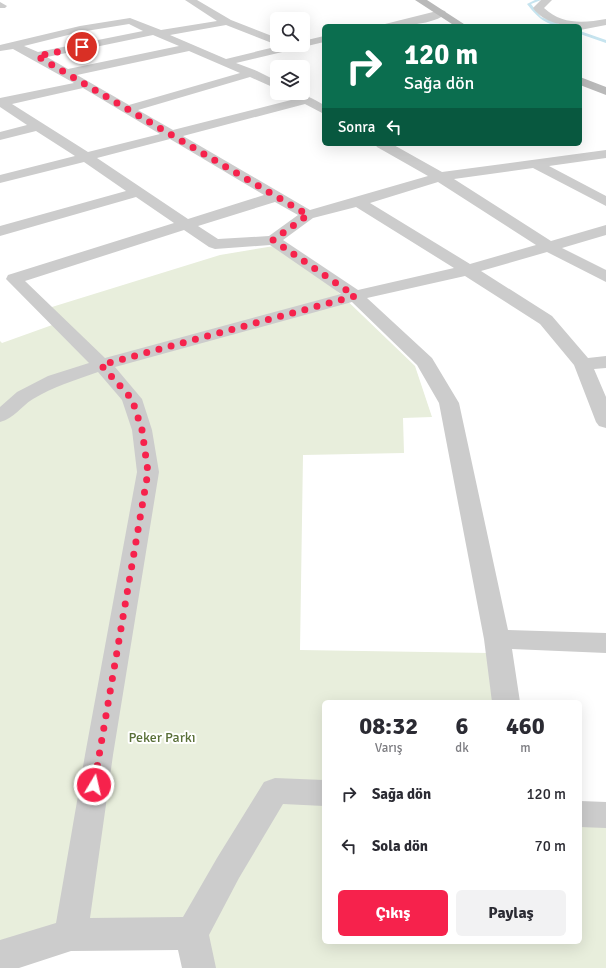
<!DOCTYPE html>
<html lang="tr">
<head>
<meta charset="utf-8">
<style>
	:root { --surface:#fff; --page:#f2f2f3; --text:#2b2b33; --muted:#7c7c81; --accent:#f6224c }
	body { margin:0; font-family:Signika,sans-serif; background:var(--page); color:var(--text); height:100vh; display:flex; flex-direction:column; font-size:15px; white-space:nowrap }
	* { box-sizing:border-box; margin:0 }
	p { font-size:13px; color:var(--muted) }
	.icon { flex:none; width:22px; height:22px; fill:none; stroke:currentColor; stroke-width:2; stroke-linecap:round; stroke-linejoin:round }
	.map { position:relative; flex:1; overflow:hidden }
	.drawer { position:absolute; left:322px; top:700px; width:260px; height:244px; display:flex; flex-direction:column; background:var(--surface); border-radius:6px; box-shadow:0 4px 16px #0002 }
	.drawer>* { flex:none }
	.banner { position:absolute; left:322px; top:24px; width:260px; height:122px; border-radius:6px; box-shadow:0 4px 16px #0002; background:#0b6e4f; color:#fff; overflow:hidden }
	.tools { position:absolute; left:270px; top:12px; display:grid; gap:8px }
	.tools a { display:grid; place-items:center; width:40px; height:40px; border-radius:6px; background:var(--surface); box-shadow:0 4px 16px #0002; font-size:20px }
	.pin { position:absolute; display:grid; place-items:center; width:34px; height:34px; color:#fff; margin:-17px; border:2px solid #fff; border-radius:50%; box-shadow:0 1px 4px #0007 }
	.me { position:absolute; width:44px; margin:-22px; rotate:9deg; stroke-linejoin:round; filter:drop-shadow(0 0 3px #0008) }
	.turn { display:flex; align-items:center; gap:14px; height:84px; padding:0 16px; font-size:18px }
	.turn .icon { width:52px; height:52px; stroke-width:2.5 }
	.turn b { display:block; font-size:28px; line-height:34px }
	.then { display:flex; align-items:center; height:38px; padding:0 16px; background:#0003; gap:8px; font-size:15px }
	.eta { display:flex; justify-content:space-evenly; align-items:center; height:68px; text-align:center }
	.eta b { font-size:24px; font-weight:700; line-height:28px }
	.primary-button { display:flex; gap:8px; margin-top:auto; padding:8px 16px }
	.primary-button a { flex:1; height:46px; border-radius:6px; background:var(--accent); color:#fff; font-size:16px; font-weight:700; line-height:46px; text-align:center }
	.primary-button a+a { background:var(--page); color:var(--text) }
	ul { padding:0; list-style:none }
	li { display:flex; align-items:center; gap:12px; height:52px; padding:0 16px }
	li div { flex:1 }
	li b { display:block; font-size:15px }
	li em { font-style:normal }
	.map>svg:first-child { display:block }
</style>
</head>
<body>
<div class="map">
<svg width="606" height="968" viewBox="0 0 606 968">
	<rect width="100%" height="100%" fill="#fff"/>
	<path fill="#e8eedc" d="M 274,246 L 336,290 L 415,366 L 432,417 L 403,418 L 404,453 L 303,455 L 300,650 L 489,653 L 496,702 L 324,702 L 324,942 L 580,942 L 580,812 L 606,816 L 606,968 L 197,968 L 183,922 L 0,945 L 0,341 L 2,343 L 55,324 L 39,311 L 220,255 Z"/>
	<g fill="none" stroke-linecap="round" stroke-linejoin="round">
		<path fill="#c6e4ef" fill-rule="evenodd" d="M 535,0 L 541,0 L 531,4 L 541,17 L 565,26 C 546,26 538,18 527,4 Z
			M 580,31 L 606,40 L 606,43 L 580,34 Z"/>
		<path fill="#ccc" fill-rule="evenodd" d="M 185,0 L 197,0 L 231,20 L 277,38 L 277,45 L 226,25 L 170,35 L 226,59 L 283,45 L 303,45 L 303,41 L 324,36 L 324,42 L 236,63 L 257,71 L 277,81 L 277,89 L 250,77 L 138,110 L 173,130 L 295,99 L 291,97 L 290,93 C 304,93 312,98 324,105 L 324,114 L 305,104 L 183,136 L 310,210 L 428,176 L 377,147 L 375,144 L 392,144 L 442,172 L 606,150 L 606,158 L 549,166 L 606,196 L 606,206 L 533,168 L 454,179 L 551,241 L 606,225 L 606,235 L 562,248 L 606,270 L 606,282 L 547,252 L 481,271 L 552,316 L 588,358 L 606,356 L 606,368 L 594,369 L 606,397 L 606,428 L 599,426 L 596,422 L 574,365 L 540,324 L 465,276 L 367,298 L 432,358 L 459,403 L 508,630 L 606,633 L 606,653 L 512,649 L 520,702 L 492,702 L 484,639 L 439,403 L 417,365 L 352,302 L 115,367 L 142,399 L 152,430 L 159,472 L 113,755 L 90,918 L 183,917 L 217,858 L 264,782 L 275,778 L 324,780 L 324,806 L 283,804 L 239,878 L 209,935 L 216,968 L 182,968 L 178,950 L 71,951 L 19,968 L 0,968 L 0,940 L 56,923 L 85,755 L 137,472 L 132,430 L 122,400 L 98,372 C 75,380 53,387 33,399 C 20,407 15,418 0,422 L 0,407 L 17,392 L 48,376 L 89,363 L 6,279 L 8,275 L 174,223 L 136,197 L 0,236 L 0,226 L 126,191 L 84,162 L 0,183 L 0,175 L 75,156 L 36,131 L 0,140 L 0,132 L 27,125 L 0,107 L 0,98 L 74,83 L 13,49 L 0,51 L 0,45 L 80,26 L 130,18 L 161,30 L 217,21 ZM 129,24 L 143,31 L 38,52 L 24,46 L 80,32 ZM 153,35 L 179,46 L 68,69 L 47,57 ZM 189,51 L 240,73 L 129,105 L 77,75 ZM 83,88 L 160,134 L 88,152 L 12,104 ZM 170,139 L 264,195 L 188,219 L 97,158 ZM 438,182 L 536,245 L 470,264 L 370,203 ZM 275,202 L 298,215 L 269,236 L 218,239 L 198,226 ZM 356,207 L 454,268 L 358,290 L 283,240 L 313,218 ZM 184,230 L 209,247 L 215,249 L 270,245 L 341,294 L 105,358 L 25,281 Z
			M 541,0 L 552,0 L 544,8 C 562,25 584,23 606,19 L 606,25 L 580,30 L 580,26 C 563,26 544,23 533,8 Z
			M 0,2 L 7,6 L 5,8 L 0,8 Z
			M 441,10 L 445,11 L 446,13 C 436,25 399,26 384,26 L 385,24 Z
			M 580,801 L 606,802 L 606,828 L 580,827 Z"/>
		<path fill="#b9b9b9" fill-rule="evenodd" d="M 415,0 L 427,0 L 467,26 L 455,26 Z
			M 580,77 L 606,87 L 606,95 L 580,85 Z"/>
	</g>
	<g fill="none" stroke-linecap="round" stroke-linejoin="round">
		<path stroke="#f6224c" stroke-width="7" stroke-dasharray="0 12.6" d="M 82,47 L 37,56 L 308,215 L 273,240 L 355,296 L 101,365 L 132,399 L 142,430 L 148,472 L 94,785"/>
	</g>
	<g text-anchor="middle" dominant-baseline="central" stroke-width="4" stroke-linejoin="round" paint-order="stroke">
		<g font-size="14" fill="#596f38" stroke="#fff">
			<text x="162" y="737">Peker Parkı</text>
		</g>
	</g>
</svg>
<div class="tools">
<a><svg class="icon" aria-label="search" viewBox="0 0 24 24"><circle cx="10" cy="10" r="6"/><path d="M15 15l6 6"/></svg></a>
<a><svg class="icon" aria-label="layers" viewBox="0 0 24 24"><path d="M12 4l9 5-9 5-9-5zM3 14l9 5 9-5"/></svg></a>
</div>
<div class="pin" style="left:82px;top:47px;background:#d93025"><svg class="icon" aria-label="arrive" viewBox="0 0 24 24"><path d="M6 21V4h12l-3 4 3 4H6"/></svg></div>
<svg class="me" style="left:94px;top:785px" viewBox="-20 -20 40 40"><circle r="17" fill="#f6224c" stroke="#fff" stroke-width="3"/><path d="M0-11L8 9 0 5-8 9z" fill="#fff"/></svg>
<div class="banner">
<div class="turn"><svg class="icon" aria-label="right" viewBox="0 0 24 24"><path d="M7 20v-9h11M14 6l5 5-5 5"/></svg><div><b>120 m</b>Sağa dön</div></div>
<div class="then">Sonra<svg class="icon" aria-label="left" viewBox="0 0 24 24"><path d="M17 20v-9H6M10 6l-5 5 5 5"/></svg></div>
</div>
<section class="drawer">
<div class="eta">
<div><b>08:32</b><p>Varış</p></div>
<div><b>6</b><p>dk</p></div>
<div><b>460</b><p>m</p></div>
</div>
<ul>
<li><svg class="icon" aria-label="right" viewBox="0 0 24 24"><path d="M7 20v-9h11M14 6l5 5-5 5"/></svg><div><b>Sağa dön</b></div><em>120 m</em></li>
<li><svg class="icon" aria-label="left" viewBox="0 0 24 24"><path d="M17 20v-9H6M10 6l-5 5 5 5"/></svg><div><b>Sola dön</b></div><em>70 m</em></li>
</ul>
<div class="primary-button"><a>Çıkış</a><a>Paylaş</a></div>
</section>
</div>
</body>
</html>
